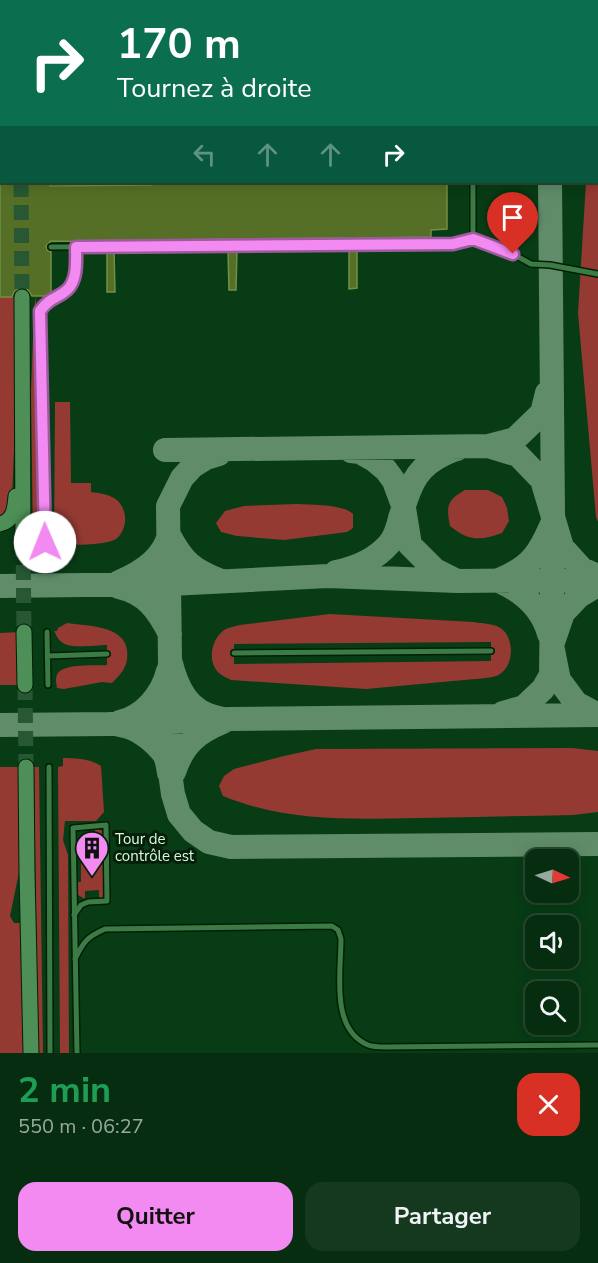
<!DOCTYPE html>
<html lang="fr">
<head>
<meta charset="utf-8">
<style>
	:root { --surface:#062d10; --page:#14391e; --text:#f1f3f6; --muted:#98a89f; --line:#274930; --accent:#f28af2 }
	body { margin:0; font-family:"Nunito Sans",sans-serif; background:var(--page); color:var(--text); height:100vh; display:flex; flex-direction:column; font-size:22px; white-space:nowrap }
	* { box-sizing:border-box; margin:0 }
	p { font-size:20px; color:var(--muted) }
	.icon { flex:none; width:33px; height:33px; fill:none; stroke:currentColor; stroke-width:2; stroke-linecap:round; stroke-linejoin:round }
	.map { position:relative; height:1053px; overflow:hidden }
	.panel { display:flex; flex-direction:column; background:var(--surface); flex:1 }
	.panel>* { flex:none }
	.hud { position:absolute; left:0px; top:0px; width:598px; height:183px; box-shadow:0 3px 15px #0003,0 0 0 2px var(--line); background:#0b6e4f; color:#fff; overflow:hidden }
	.needle { width:39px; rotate:94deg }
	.buttons { position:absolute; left:525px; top:849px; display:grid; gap:12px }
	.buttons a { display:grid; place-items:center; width:54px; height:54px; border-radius:12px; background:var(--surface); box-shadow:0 3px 15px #0003,0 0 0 2px var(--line); font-size:30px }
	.pin { position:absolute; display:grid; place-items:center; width:51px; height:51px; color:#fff; margin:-62px -26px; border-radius:50% 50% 50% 0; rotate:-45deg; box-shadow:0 0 6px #0007 }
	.pin .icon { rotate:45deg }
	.me { position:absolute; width:66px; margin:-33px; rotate:359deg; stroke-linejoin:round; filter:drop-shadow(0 0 4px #0008) }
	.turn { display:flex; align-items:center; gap:21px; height:126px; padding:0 18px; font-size:27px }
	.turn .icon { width:78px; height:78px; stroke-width:2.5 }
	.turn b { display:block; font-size:42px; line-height:51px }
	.lanes { display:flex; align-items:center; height:57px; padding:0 18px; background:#0003; justify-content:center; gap:30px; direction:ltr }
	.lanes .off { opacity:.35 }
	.round { display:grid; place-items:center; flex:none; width:63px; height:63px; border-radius:18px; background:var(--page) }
	.overview { display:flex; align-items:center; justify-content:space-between; height:102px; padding:0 18px }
	h1 { font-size:36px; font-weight:700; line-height:45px; color:#1e9e55 }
	.action { display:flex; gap:12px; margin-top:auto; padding:12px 18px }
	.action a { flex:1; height:69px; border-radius:18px; background:var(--accent); color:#111; font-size:24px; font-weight:700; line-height:69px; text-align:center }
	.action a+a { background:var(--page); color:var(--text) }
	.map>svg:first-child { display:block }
</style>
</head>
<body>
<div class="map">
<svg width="598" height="1053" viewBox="0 0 598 1053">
	<rect width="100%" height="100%" fill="#083c15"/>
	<path fill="#943a33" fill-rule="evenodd" d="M 598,126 L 598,522 L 596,517 L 578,313 L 586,182 L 597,182 Z
		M 36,296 L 39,542 L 33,542 L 31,392 L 34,309 Z
		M 0,297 L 17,297 L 16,400 L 12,499 L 11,509 L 0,520 Z
		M 55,402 L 70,402 L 71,483 L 91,483 L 91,492 C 99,493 107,494 114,498 C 128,506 129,529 116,539 C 105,546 68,545 54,544 Z
		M 465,490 L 488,490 L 502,497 L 507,508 L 509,521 L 502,533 C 480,541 468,541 450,526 C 446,506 447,500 465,490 Z
		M 297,504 C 312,505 343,504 353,514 L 353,528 L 347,532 L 284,540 L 237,536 L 221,532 L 216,523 L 225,511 L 244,506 Z
		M 330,614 L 474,622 C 483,624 496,623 503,630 C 514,640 514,665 500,674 C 496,677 491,677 486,678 L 366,689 L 231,680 C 225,677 218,674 215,668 C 208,656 213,636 226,629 C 230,627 236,626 240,625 ZM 491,642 L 491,661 L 234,664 L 234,644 Z
		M 67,623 C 86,626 124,625 127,650 C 129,665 122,673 112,683 L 102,682 L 64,689 L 57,688 C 56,683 55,677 58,673 C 66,663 95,666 107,665 L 107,645 C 96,645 72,649 63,643 C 58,640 57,636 54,631 L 57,631 L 58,628 Z
		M 21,632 L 21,685 L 0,685 L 0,633 Z
		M 572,748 L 598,751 L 598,812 L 573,815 C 522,816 470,817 418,818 C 350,819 287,822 223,796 L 219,786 L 224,776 L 234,769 L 284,756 L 316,749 Z
		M 63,758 C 75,758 91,759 101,766 L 104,812 L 96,821 L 65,821 L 63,840 L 68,855 L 69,1053 L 60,1053 L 58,767 L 63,766 Z
		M 0,767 L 21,767 L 22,858 L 10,916 L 14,923 L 22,923 L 23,1053 L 0,1053 Z
		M 34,767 L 39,767 L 43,1053 L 38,1053 Z
		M 95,829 L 104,831 L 105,896 L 99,899 L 99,890 L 85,891 L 85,899 L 78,895 L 77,882 L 81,882 L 81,861 L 101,860 L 100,838 L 92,837 L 95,836 Z"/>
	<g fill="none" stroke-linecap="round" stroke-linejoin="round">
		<path stroke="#608c6a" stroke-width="24" d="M 532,0 L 533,2
			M 597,72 L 598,72
			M 488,446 L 518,455 L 542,480 L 562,547 L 582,569 L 598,576
			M 165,450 L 488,446 L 515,439 L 542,413 L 547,393
			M 351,451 L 360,452 L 374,460 L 386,470 L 394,481 L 404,508 L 410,545 L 435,570 L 455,580
			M 169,535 C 183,562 193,570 221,581
			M 336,572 C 355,568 376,559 389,544 C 395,537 398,527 400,518 C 408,494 412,473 435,459 C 442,455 448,451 457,449
			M 501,579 C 530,567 539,554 551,526
			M 499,581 C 524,592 542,608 549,634
			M 119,582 C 141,573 163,559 169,535
			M 598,585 L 579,596 L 563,613 L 552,645 L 559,680 L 576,703 L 598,715
			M 0,586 L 170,584 L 328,576 L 457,581 L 598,580
			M 119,587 C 146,593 158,610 170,634
			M 170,660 L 171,780 L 173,794 L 179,814 L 193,831 L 209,842 L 231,847 L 598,844
			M 503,713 L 524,707 L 543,689 L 551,675 L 553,514 L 550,182
			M 219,718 C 188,713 177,688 170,660 L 168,506 L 182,478 L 193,466 L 206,458 L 219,454
			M 120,722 C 144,716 162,695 168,671
			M 0,725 L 109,724 L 231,719 L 598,715
			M 120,725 C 137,727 154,741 164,754 C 167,759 168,767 169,773
			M 174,772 C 183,745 196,733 223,722"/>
	</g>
	<path fill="#557026" stroke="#728f46" stroke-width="1.5" d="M 0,182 L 50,182 L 50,186 L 152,185 L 152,182 L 161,182 L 161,184 L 249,183 L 249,182 L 257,182 L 257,183 L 322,182 L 447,183 L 447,229 L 431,230 L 431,237 L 357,238 L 357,240 L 349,240 L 349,238 L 237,239 L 237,241 L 228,241 L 228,239 L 114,241 L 114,242 L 51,241 L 46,246 L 47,250 L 51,252 L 51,294 L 49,296 L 32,296 L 27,289 L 21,287 L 14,292 L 12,297 L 0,297 Z
		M 237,250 L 236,290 L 229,290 L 228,251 Z
		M 349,250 L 357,250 L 357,288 L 349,289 Z
		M 107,251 L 114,251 L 115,292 L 107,292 Z
		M 82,840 L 97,840 L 98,859 L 82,859 Z"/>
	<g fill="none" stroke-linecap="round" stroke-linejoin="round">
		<path stroke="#275833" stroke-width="15" stroke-dasharray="15 8" stroke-linecap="butt" d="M 19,0 L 19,2
			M 21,182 L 22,297
			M 23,542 L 24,632
			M 25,685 L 26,767"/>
		<defs>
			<path id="service" d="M 473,239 L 473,182
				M 51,247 L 453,244 L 473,239 L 513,254 L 531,264 L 550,265 L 598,274
				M 45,542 L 40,311 C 50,297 57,299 67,290 C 78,280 76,260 76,247
				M 47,632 L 48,685
				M 234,653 L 491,651
				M 47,656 L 107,654
				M 49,767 L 50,1053
				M 74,915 L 81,905 L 88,902 L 107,901 L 106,825 L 73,828 L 77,1053
				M 75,959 C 84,941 87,937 105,929 L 332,926 L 338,930 L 341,939 C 341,972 330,1029 368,1045 C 373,1047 381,1047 386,1047 L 598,1045"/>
			<path id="secondary" d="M 22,297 L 23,542
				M 0,524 C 14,521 15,508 16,496
				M 24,632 L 25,685
				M 26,767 L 27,873 L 31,1053"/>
		</defs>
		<use href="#service" stroke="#002006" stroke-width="8"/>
		<use href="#secondary" stroke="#002006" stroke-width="17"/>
		<use href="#service" stroke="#3c7b45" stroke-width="5"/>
		<use href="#secondary" stroke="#4d8f56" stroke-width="15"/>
	</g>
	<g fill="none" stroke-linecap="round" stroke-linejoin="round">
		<defs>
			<path id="route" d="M 45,542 L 40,311 C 50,297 57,299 67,290 C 78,280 76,260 76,247 L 453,244 L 473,239 L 513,254"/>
		</defs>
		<use href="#route" stroke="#9d5a9d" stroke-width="15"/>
		<use href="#route" stroke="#f28af2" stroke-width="10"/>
	</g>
	<defs>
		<symbol id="building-pin" viewBox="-11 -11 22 30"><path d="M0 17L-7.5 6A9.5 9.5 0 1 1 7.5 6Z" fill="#f28af2" stroke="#051f09"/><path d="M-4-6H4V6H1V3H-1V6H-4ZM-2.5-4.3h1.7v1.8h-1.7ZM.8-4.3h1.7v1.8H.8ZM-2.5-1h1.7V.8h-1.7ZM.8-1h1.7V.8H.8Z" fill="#111"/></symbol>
	</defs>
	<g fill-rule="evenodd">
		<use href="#building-pin" x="73" y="829" width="38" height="52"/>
	</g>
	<g text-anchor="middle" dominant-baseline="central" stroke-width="6" stroke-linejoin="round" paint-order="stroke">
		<g font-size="15" fill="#d9fadc" stroke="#051f09" text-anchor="start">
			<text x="115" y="839">Tour de<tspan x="115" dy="17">contrôle est</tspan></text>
		</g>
	</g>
</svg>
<div class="buttons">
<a><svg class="needle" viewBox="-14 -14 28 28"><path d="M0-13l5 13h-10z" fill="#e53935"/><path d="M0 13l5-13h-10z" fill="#98a89f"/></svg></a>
<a><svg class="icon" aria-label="sound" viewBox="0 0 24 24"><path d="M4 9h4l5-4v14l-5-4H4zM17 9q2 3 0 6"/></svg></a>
<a><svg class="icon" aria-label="search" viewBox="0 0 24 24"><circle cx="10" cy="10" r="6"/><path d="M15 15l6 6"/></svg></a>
</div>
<div class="pin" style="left:513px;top:254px;background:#d93025"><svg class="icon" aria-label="arrive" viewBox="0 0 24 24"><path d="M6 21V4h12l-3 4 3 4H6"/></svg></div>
<svg class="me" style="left:45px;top:542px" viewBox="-20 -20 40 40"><circle r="19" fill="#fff"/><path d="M0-13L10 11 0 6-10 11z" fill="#f28af2"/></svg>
<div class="hud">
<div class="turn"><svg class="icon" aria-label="right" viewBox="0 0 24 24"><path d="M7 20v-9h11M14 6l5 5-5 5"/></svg><div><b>170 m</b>Tournez à droite</div></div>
<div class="lanes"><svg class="icon off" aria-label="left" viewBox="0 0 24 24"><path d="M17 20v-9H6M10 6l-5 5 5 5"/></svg><svg class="icon off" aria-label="ahead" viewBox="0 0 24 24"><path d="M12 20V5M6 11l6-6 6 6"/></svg><svg class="icon off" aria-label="ahead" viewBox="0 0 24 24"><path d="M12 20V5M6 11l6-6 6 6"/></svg><svg class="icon" aria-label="right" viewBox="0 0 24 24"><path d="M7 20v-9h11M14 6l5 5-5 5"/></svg></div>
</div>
</div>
<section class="panel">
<div class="overview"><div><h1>2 min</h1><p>550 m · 06:27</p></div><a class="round" style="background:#d93025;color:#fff"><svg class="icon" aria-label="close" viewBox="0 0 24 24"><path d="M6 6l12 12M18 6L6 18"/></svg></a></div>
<div class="action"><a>Quitter</a><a>Partager</a></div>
</section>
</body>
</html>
